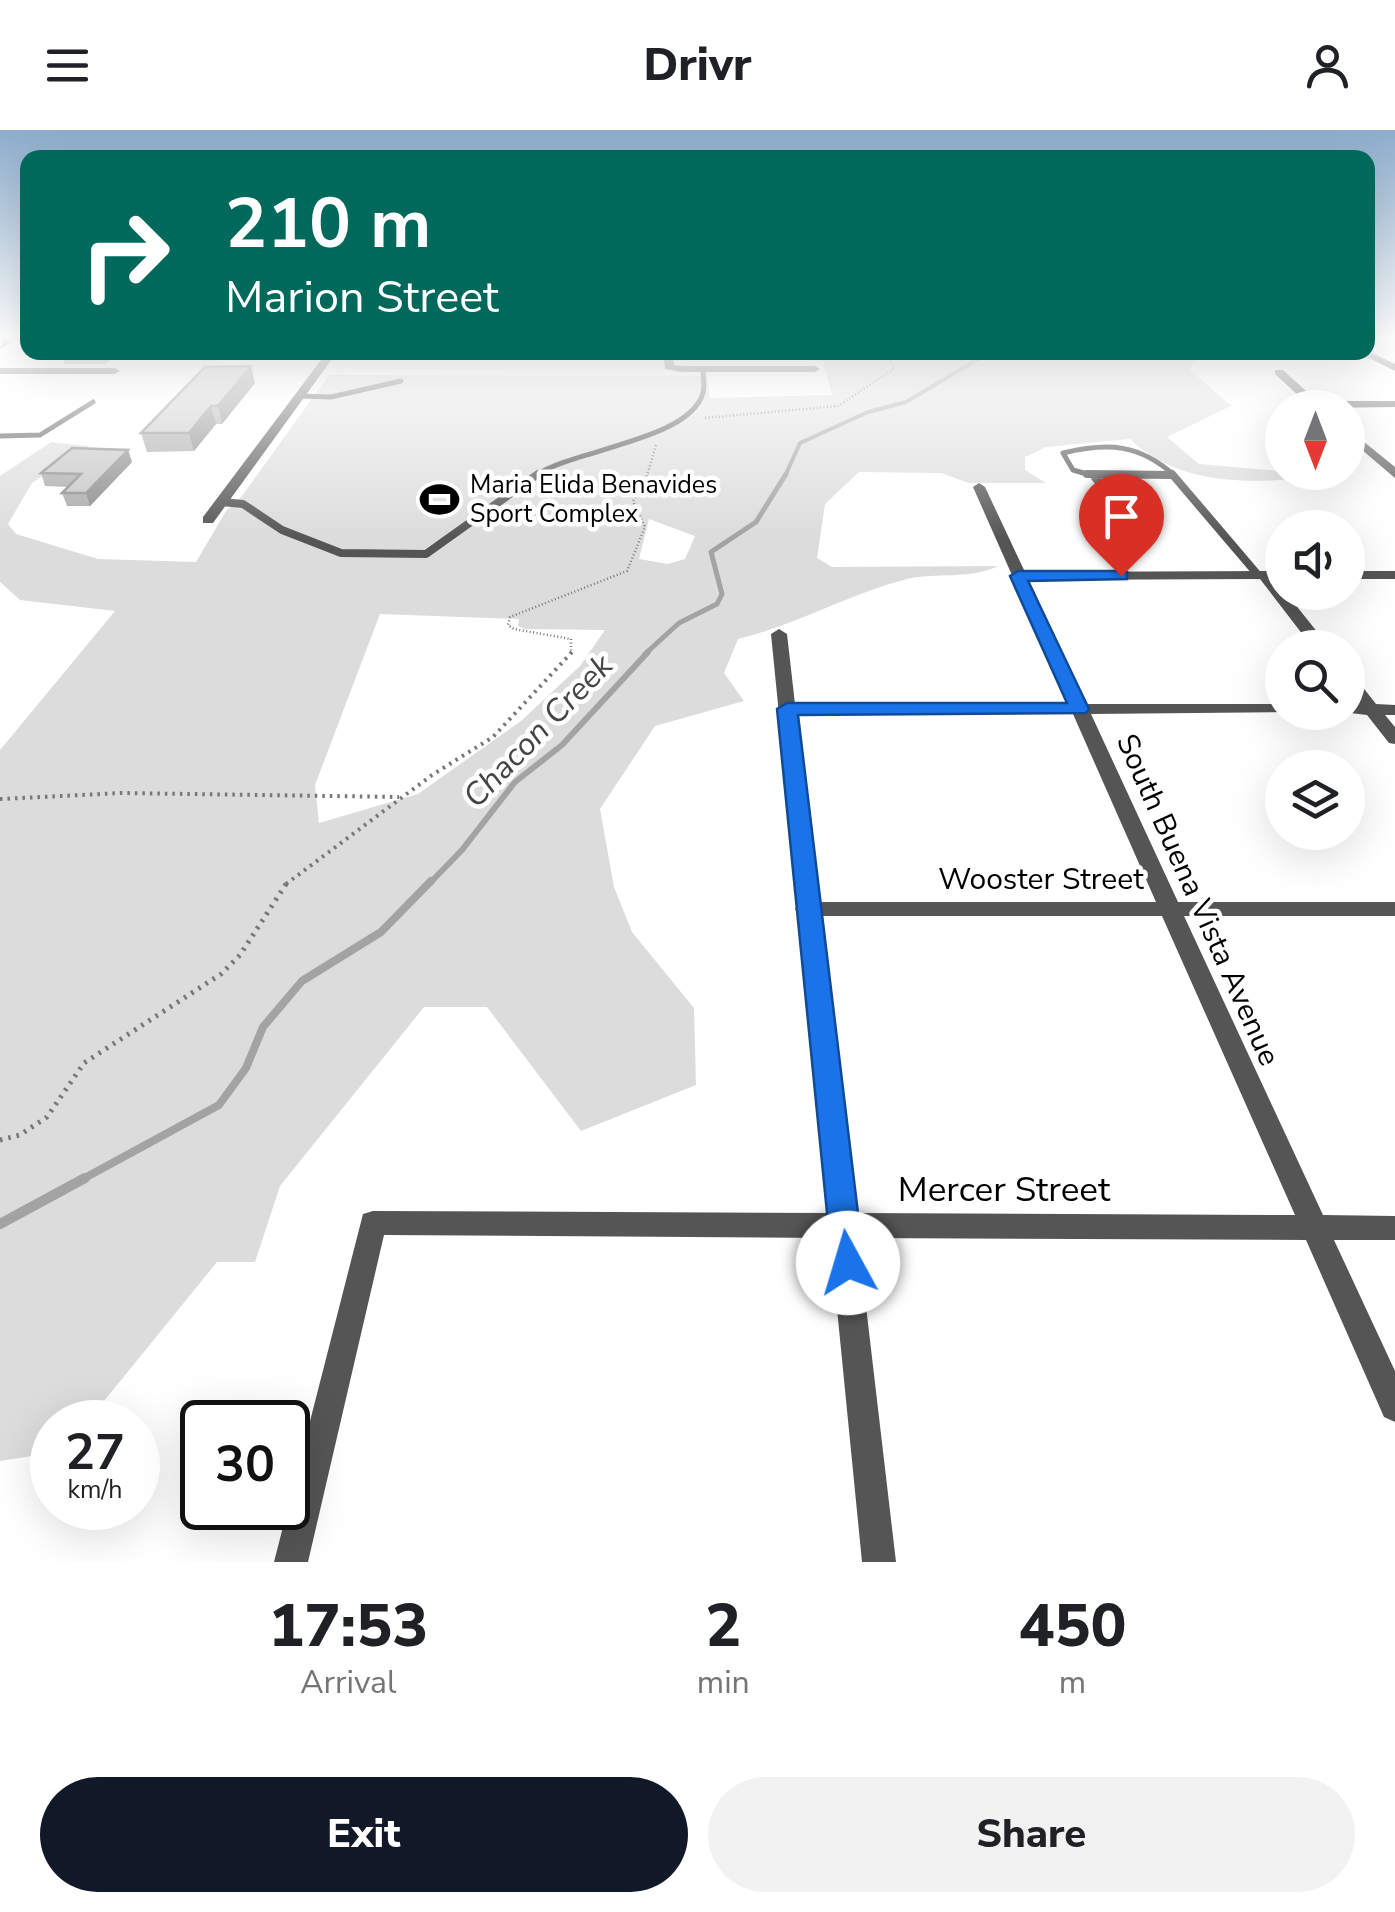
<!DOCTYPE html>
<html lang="en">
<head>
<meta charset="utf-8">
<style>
	:root { --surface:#fff; --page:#f2f2f2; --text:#202124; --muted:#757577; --accent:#111827 }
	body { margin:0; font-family:"Nunito Sans",sans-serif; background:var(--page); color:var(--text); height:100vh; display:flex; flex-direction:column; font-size:38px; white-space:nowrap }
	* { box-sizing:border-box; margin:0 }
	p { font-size:32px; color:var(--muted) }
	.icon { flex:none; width:55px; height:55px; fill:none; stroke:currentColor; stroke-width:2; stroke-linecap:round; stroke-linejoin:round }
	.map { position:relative; height:1432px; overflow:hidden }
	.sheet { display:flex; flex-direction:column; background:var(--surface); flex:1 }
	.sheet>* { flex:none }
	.top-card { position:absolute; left:20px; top:20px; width:1355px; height:210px; border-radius:20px; box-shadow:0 10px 40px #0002; background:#00695c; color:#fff; overflow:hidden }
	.needle { width:65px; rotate:180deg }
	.controls { position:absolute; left:1265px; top:260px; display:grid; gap:20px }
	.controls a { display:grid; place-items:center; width:100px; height:100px; border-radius:50%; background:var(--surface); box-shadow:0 10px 40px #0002; font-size:50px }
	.speed { position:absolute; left:30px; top:1270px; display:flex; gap:20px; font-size:50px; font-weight:700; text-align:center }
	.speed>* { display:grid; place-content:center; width:130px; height:130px; border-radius:50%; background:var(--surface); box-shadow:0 10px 40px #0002; line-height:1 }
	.speed small { font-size:25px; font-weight:400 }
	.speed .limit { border:5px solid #111; border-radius:15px; background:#fff; color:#111 }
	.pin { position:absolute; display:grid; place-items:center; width:85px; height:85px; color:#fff; margin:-102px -42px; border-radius:50% 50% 50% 0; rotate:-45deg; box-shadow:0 0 10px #0007 }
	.pin .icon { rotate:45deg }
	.me { position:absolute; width:110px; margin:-55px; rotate:354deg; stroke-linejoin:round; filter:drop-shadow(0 0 8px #0008) }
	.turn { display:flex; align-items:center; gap:35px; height:210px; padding:0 40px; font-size:45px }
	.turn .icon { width:130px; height:130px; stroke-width:2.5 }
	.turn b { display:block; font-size:70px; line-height:85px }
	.eta { display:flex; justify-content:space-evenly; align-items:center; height:170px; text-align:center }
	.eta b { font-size:60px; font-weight:800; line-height:70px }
	.primary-button { display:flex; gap:20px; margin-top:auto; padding:20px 40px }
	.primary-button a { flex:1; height:115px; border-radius:60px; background:var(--accent); color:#fff; font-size:40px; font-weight:800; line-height:115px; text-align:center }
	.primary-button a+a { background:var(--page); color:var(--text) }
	header { display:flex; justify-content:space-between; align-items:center; height:130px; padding:0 40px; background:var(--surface); font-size:45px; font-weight:800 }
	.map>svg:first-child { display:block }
</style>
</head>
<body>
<header><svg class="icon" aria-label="menu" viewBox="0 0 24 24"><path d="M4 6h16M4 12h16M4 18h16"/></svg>Drivr<svg class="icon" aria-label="person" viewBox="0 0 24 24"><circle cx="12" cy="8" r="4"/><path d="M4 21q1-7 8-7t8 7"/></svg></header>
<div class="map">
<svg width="1395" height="1432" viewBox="0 0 1395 1432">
	<rect width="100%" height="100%" fill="#fff"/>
	<path fill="#dcdcdc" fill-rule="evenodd" d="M 821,223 L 1213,223 L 1193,233 L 1190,240 L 1231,276 L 1167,307 L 1199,334 L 1306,343 L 1306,348 C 1246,354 1176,354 1130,309 L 1046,317 L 1025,327 L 1025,340 L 1046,353 L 969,353 L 941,343 L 859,342 L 825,374 L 817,428 L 832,437 L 998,436 C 969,450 937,442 907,449 C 849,464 796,495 738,509 L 724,543 L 744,571 L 655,596 L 600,679 L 614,757 L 632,802 L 694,878 L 696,955 L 581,1001 L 487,877 L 424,877 L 280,1056 L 255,1132 L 217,1132 L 87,1292 L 52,1292 L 52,1323 L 0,1331 L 0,620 L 115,481 L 20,470 L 0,452 L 0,346 L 51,312 L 89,316 L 32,353 L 8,394 L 16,404 L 98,429 L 196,432 L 226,381 L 242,366 L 329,245 L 707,246 L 710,268 L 832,265 ZM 649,389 L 695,406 L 685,429 L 668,434 L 639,429 ZM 380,484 L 519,489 L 518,496 L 525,499 L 605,500 L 580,536 L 521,591 L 418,664 L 319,693 L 315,655 Z"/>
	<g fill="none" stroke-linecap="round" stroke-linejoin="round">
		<path stroke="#a3a3a3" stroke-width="4" d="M 785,346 L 800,313 L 868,282 L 906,272 L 990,222"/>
		<path stroke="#a3a3a3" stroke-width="5" d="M 645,524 L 679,493 L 717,474 L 722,464 L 711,422 L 756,392 L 786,344"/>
		<path stroke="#a3a3a3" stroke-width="6" d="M 429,754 L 462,720 L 515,652 L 562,615 L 648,522"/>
		<path stroke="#a3a3a3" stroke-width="8" d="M 81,1050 L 219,975 L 246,938 L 263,897 L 302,851 L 381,802 L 431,751"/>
		<path stroke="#a3a3a3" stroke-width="10" d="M 0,1094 L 85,1048"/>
		<path stroke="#777" stroke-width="2.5" stroke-dasharray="1 2.5" stroke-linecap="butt" d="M 705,288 L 838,276 L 895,238 L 883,222
			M 571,524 L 571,509 L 514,499 L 508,495 L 510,487 L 627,441 L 645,397 L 633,371 L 646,349 L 656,315"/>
		<path stroke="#777" stroke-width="4" stroke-dasharray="2.5 5" stroke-linecap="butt" d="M 0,669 L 121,663 L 399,667
			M 286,754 L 432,645 L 493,607 L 572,522"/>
		<path stroke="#777" stroke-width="5" stroke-dasharray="2.5 6" stroke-linecap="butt" d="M 0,1010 L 20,1005 L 47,987 L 84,933 L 221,844 L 240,825 L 288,751"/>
		<path stroke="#555" stroke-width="5" d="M 299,266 L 331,267 L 401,251
			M 0,306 L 40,305 L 93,272
			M 1172,345 L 1094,346 L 1073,340 L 1063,323 C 1108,312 1140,314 1175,346
			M 535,346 C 573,319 689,311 703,263 C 705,257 703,246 703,239"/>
		<path stroke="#555" stroke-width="8" d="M 1087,344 L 1172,345
			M 1172,344 L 1258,445
			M 1094,346 L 1121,381
			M 221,372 L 243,374 L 282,400 L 341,423 L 426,424 L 538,344"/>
		<path fill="#555" fill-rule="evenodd" d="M 327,222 L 337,222 L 213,393 L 203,393 L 203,387 Z
			M 663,222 L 673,222 L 674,235 L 682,236 L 815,236 L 820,239 L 815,242 L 682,242 L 665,239 Z
			M 0,238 L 115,238 L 120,241 L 115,244 L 0,244 Z
			M 1275,240 L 1283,240 L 1317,271 L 1395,271 L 1395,277 L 1312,278 L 1275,244 Z
			M 1348,299 L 1395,337 L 1395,348 L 1348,308 Z
			M 979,353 L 985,357 L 1025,442 L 1282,441 L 1282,449 L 1275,449 L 1330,518 L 1313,518 L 1260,449 L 1029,450 L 1086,574 L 1282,574 L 1282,582 L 1288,582 L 1091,584 L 1178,772 L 1395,772 L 1395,786 L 1184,786 L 1323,1085 L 1395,1086 L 1395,1110 L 1334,1110 L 1395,1241 L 1395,1292 L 1384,1287 L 1306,1110 L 858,1108 L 896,1432 L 862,1432 L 830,1108 L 384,1105 L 308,1432 L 274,1432 L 363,1084 L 373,1081 L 828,1083 L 798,784 L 795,779 L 798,775 L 771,504 L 779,499 L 787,504 L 795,574 L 1069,574 L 973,357 ZM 796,584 L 1073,584 L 1156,772 L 818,772 ZM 820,786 L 1162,786 L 1295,1085 L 855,1083 Z
			M 1348,441 L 1395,441 L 1395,449 L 1348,449 Z
			M 1348,545 L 1354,546 L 1376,574 L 1395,575 L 1395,585 L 1385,585 L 1395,597 L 1395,614 L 1389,613 L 1367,585 L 1342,582 L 1348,582 L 1348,574 L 1358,574 L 1348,560 Z"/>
		<path fill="#222" fill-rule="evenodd" d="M 1368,221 L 1395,234 L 1395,241 L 1357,222 Z"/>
		<path fill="#000" fill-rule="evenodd" d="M 4,208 L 18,208 L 0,219 Z"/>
	</g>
	<path fill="#a9a9a9" d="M 61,222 L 119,222 L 105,234 L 65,234 Z
		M 255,253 L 222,294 L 216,294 L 194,321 L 147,322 L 141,303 Z
		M 128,320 L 132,332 L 90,376 L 67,376 L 62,363 L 68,357 L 45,356 L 41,343 Z"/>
	<path fill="#898989" d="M 101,222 L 119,222 L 105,234 Z
		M 251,236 L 255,253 L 222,294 L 218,276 Z
		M 211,276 L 216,294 L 194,321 L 189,303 Z
		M 128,320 L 132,332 L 90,376 L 86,363 Z"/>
	<path fill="#c4c4c4" stroke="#898989" stroke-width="2.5" d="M 251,236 L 218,276 L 211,276 L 189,303 L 141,303 L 205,237 Z
		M 72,318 L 128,320 L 86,363 L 62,363 L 81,344 L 41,343 Z"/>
	<linearGradient id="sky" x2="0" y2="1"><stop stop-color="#8cadcc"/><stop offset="0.51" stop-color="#fff"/><stop offset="1" stop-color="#fff" stop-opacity="0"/></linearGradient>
	<rect width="1395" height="408" fill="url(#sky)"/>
	<path fill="#1a73e8" stroke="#114b97" stroke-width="2.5" d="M 1121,441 L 1127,442 L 1127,449 L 1028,451 L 1089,579 L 1086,583 L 798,585 L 864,1133 L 859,1143 L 848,1148 L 836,1143 L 832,1133 L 777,579 L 787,573 L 1067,573 L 1010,446 L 1018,441 Z"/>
	<defs>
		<symbol id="stadium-bare" viewBox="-9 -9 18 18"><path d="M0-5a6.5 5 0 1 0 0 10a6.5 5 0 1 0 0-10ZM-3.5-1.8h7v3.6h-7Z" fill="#000" stroke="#fff" stroke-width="2.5" paint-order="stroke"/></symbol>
	</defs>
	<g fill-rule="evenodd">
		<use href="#stadium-bare" x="412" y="342" width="55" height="55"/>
	</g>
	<g text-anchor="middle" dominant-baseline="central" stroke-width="9" stroke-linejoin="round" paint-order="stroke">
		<g font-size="25" fill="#000" stroke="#fff" text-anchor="start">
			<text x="470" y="355">Maria Elida Benavides<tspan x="470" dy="29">Sport Complex</tspan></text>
		</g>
		<g font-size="30" fill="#000" stroke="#fff">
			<text x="1041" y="749">Wooster Street</text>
			<text transform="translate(1198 770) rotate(66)">South Buena Vista Avenue</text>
		</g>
		<g font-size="32" font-style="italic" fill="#444" stroke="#fff">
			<text transform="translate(538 601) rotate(-46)">Chacon Creek</text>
		</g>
		<g font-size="35" fill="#000" stroke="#fff">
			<text x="1004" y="1059">Mercer Street</text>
		</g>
	</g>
</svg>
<div class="controls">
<a><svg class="needle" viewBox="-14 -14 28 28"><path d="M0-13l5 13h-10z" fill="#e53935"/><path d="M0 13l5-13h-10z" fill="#757577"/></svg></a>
<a><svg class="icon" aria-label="sound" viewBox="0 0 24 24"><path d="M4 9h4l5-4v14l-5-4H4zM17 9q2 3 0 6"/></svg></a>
<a><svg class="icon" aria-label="search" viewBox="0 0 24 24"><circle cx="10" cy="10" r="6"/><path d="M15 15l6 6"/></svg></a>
<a><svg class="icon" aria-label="layers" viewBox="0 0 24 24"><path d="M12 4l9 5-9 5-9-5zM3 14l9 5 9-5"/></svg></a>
</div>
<div class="speed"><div>27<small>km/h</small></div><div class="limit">30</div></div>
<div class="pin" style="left:1121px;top:446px;background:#d93025"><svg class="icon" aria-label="arrive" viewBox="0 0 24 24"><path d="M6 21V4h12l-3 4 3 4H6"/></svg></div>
<svg class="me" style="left:848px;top:1133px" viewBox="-20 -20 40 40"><circle r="19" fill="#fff"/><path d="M0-13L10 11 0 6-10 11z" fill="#1a73e8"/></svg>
<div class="top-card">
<div class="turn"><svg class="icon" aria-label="right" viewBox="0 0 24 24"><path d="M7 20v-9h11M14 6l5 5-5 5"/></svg><div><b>210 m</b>Marion Street</div></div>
</div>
</div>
<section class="sheet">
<div class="eta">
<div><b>17:53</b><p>Arrival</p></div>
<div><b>2</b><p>min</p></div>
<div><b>450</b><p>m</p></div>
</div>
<div class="primary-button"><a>Exit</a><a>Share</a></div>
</section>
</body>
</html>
